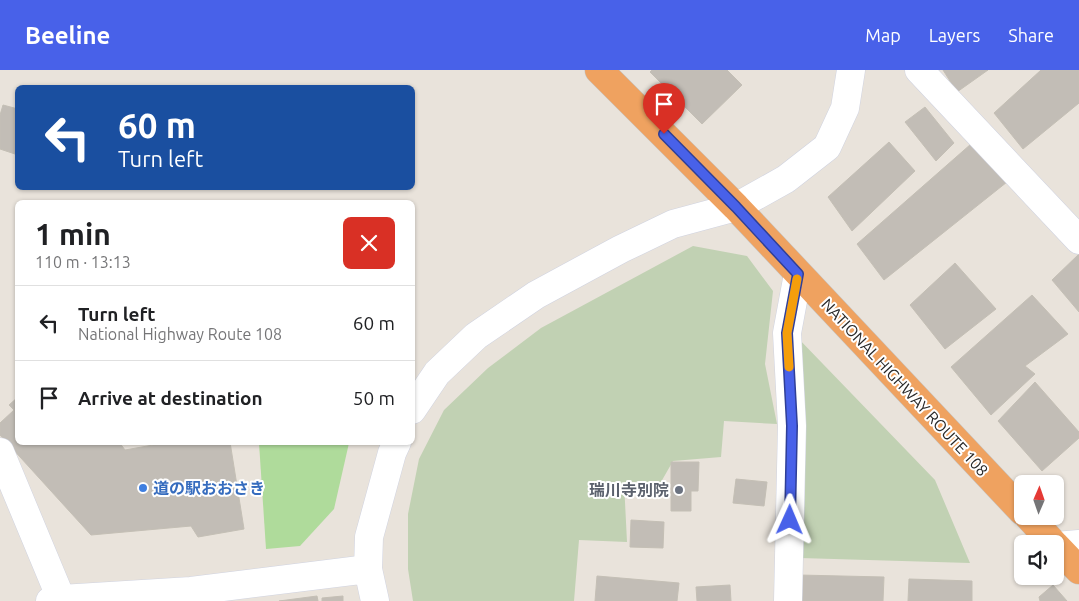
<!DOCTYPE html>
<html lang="en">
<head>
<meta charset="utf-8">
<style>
	:root { --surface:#fff; --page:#f6f6f6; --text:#202124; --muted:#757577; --line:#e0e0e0; --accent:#4861e9 }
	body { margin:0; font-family:Ubuntu,"Noto Sans JP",sans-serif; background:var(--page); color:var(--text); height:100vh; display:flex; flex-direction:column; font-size:19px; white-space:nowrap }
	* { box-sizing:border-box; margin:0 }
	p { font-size:16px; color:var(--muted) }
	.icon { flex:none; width:28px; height:28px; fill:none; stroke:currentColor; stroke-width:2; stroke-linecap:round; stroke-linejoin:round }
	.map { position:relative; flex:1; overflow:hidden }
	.sheet { position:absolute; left:15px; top:130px; width:400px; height:245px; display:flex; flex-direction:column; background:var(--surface); border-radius:8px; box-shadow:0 1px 4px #0004 }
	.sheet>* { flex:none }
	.top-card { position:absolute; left:15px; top:15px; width:400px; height:105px; border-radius:8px; box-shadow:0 1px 4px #0004; background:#1a4fa0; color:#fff; overflow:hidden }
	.needle { width:32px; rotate:2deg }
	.controls { position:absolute; left:1014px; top:405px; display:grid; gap:10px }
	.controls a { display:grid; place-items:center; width:50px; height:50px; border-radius:8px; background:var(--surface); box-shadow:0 1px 4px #0004; font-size:25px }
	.pin { position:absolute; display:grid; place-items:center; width:42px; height:42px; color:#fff; margin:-51px -21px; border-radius:50% 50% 50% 0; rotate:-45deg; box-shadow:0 0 5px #0007 }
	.pin .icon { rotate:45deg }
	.me { position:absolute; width:55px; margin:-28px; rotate:1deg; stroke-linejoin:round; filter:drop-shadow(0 0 4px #0008) }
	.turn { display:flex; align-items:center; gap:18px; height:105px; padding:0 20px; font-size:22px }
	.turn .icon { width:65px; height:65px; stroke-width:2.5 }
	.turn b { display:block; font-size:35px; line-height:42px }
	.round { display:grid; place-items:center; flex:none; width:52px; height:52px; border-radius:8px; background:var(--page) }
	.headline { display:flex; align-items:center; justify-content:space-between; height:85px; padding:0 20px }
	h1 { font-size:30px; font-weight:700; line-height:38px }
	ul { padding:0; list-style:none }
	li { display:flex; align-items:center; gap:15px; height:75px; padding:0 20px; border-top:1px solid var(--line) }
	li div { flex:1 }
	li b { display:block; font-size:19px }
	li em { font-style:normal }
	header { display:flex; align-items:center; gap:30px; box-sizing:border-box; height:70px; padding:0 25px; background:var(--accent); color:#fff }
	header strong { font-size:24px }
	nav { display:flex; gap:28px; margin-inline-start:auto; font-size:18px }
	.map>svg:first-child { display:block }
</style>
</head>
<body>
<header>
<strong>Beeline</strong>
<nav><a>Map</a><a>Layers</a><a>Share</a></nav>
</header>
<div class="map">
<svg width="1079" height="531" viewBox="0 0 1079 531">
	<rect width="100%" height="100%" fill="#e9e3db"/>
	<path fill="#afdb9b" d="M 259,373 L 349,373 L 334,439 L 300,476 L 266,479 Z"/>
	<path fill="#c1d1b3" d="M 693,176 L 747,186 L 773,221 L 765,294 L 777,354 L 724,351 L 721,387 L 673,391 L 661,412 L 624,412 L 627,472 L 579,470 L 574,531 L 413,531 L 408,499 L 408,444 L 419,389 L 444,340 L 488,298 L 541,258 Z
		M 795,265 L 935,410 L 970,493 L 800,488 Z"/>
	<path fill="#c2bdb6" stroke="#c4bfb5" d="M 652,0 L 727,0 L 742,15 L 702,54 L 650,2 Z
		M 943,0 L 988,0 L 957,22 Z
		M 1041,0 L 1079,0 L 1079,33 L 1023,79 L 994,43 Z
		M 3,35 L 18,39 L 18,85 L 0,79 L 0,45 Z
		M 925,37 L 954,73 L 936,91 L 905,52 Z
		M 889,72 L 915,101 L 852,161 L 828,127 Z
		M 971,74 L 1007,112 L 884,210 L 857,174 Z
		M 1079,184 L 1079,242 L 1052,210 Z
		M 955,193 L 996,239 L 945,279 L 910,235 Z
		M 1032,225 L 1068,264 L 1025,296 L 1035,304 L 991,345 L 951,297 Z
		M 1035,312 L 1079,362 L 1079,368 L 1042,401 L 998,351 Z
		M 18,327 L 18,372 L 119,372 L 125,380 L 170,372 L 230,372 L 244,459 L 198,467 L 191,456 L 91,465 L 0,365 L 0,353 L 14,340 L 9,335 Z
		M 671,392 L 699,392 L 698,421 L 691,421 L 691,441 L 671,441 Z
		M 736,409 L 767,412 L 764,436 L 733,433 Z
		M 631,450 L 664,452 L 663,478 L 630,477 Z
		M 799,505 L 884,507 L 883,531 L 798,531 Z
		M 597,506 L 679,513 L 677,531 L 595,531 Z
		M 909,509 L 972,511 L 972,531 L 908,531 Z
		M 730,515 L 731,531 L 697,531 L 696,517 Z
		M 1053,515 L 1067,531 L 1040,531 L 1039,527 Z
		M 317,526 L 318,531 L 279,531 Z
		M 343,526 L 343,531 L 322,531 L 322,528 Z"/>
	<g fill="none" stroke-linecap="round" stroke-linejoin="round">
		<defs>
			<path id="minor" d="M 919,0 L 1079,170
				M 412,340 L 437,303 L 476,266 L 536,225 L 621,179 L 673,154 L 736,137 L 786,109 L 827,77 L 845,38 L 851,0
				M 0,382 L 62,531
				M 1056,476 L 1079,474
				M 50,531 L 61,529 L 191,521 L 368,499
				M 375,531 L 368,499 L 369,467 L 392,383 L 397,372
				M 788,531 L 792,356 L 787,263 L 798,204"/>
			<path id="highway" d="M 599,0 L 736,137 L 1022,441
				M 1028,446 L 1054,474
				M 1055,475 L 1079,500"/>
		</defs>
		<use href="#minor" stroke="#d0d3e0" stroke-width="29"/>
		<use href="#highway" stroke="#c3c3c3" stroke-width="29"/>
		<use href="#minor" stroke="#fff" stroke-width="28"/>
		<use href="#highway" stroke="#efa260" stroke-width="28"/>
	</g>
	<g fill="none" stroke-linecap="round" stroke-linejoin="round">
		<defs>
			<path id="route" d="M 664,64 L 736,137 L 798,204 L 787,263 L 792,356 L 790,450"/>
		</defs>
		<use href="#route" stroke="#2f3f97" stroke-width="12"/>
		<use href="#route" stroke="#4861e9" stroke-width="9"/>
		<path stroke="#f59e0b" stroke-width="9" d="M 789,297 L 787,263 L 797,209"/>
	</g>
	<circle fill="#3f7fe0" stroke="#fff" stroke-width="2" cx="143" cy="418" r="5"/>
	<circle fill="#6b7280" stroke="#fff" stroke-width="2" cx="679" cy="420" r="5"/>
	<g text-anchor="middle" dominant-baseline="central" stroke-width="4" stroke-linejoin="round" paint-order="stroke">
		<g font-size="16" fill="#282828" stroke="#fff">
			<text transform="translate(905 317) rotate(47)">NATIONAL HIGHWAY ROUTE 108</text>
		</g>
		<g font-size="16" font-weight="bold" fill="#366cbe" stroke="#fff" text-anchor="start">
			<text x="153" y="418">道の駅おおさき</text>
		</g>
		<g font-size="16" font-weight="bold" fill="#5b616d" stroke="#fff" text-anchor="end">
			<text x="669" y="420">瑞川寺別院</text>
		</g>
	</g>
</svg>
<div class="controls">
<a><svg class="needle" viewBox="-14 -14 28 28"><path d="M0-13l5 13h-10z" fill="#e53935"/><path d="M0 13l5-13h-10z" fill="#757577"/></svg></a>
<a><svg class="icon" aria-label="sound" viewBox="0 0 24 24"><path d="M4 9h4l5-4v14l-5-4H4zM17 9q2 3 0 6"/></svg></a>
</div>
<div class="pin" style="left:664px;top:64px;background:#d93025"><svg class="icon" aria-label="arrive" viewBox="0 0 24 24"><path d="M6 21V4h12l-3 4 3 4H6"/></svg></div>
<svg class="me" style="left:790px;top:450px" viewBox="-20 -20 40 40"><path d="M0-17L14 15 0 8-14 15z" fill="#4861e9" stroke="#fff" stroke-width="4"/></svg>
<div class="top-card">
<div class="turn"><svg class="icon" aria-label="left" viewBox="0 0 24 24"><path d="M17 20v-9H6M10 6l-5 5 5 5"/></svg><div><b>60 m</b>Turn left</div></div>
</div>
<section class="sheet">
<div class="headline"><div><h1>1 min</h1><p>110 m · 13:13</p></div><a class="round" style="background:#d93025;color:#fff"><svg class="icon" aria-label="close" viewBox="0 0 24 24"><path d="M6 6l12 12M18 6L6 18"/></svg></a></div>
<ul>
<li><svg class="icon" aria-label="left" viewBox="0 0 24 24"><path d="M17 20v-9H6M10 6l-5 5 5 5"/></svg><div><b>Turn left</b><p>National Highway Route 108</p></div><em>60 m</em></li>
<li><svg class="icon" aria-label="arrive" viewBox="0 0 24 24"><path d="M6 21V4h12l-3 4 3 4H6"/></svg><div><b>Arrive at destination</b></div><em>50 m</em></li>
</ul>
</section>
</div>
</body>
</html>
